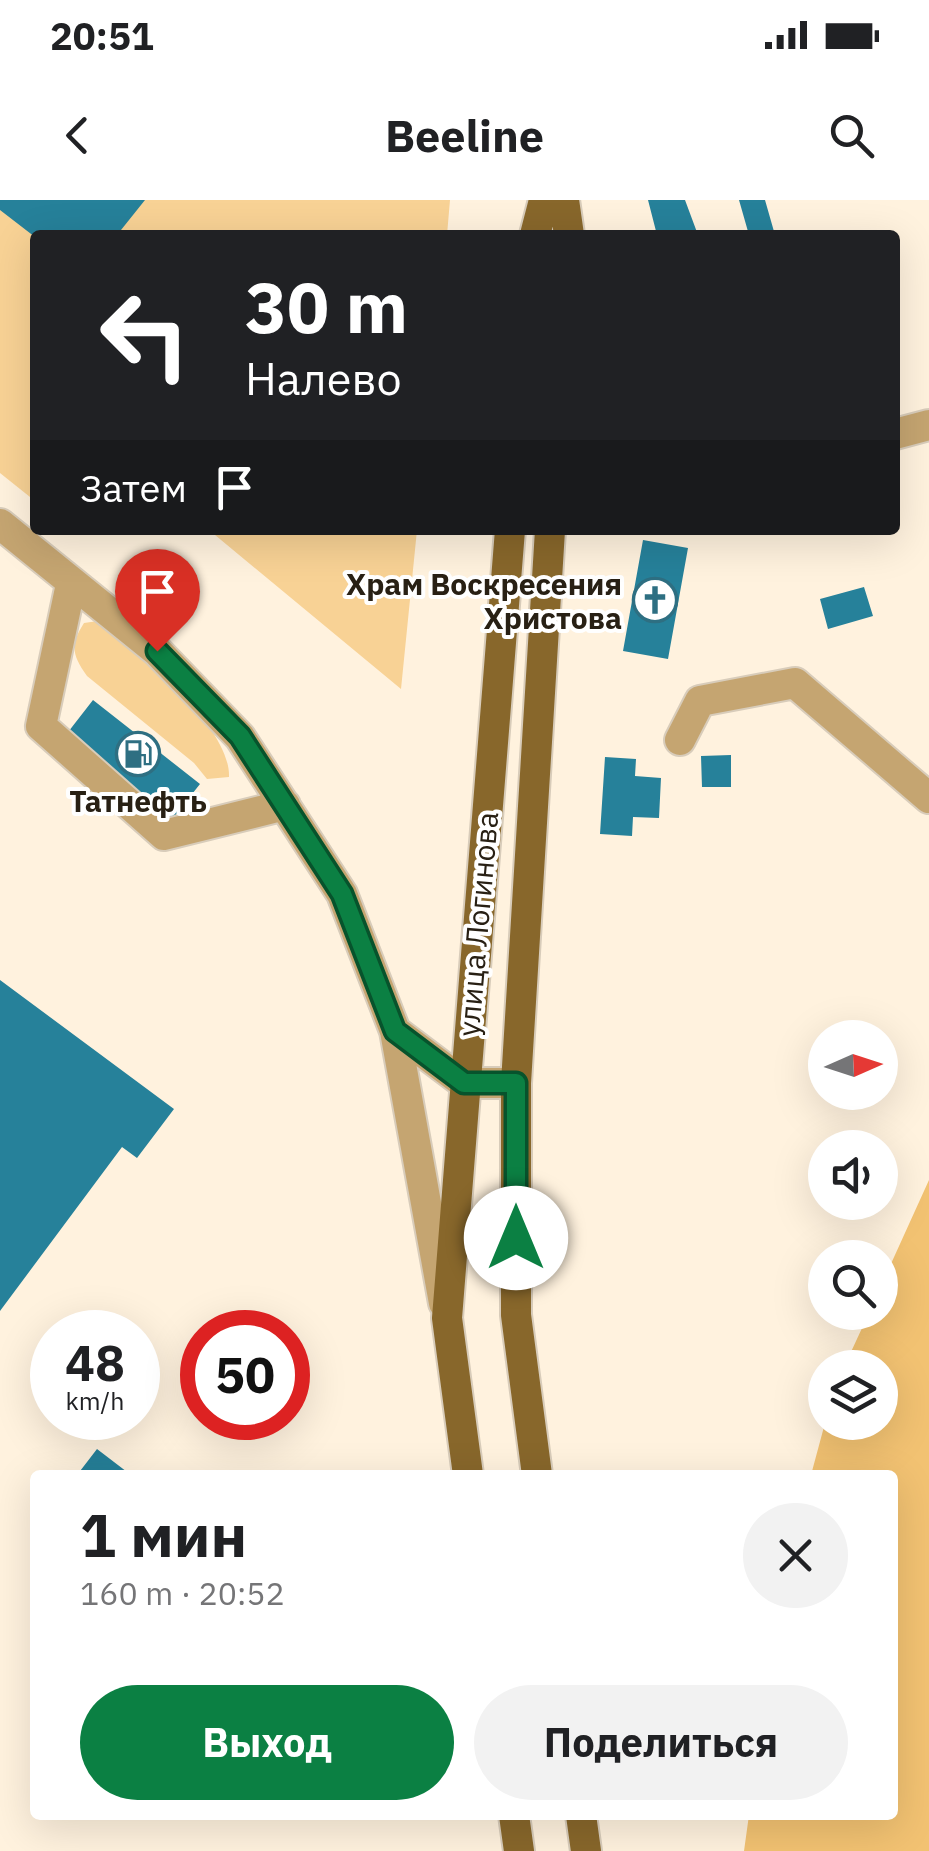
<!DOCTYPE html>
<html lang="ru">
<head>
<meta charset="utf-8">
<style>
	:root { --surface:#fff; --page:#f2f2f2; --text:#202124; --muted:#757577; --accent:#0b8043 }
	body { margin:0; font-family:"IBM Plex Sans",sans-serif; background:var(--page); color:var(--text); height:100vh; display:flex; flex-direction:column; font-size:38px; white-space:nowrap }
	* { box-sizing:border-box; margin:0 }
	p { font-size:32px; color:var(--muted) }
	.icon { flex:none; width:55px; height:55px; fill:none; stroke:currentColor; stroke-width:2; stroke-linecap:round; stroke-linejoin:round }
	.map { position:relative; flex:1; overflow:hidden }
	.panel { position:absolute; left:30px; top:1270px; width:868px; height:350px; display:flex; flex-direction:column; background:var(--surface); border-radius:10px; box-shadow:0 10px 40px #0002 }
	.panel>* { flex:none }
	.hud { position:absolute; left:30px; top:30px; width:870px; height:305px; border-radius:10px; box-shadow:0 10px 40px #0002; background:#202124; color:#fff; overflow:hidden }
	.needle { width:65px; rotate:87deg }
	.controls { position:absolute; left:808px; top:820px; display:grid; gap:20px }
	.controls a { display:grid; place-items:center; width:90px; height:90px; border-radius:50%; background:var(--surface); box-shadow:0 10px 40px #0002; font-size:50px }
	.speed { position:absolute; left:30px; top:1110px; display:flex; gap:20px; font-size:50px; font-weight:700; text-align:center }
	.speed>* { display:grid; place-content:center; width:130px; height:130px; border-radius:50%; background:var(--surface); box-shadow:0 10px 40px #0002; line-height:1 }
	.speed small { font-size:25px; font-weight:400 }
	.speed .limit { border:15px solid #d22; background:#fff; color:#111 }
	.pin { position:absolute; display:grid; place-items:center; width:85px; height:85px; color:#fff; margin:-102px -42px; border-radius:50% 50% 50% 0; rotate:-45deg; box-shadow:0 0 10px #0007 }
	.pin .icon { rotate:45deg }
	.me { position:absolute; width:110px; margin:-55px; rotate:0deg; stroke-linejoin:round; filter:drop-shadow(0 0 8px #0008) }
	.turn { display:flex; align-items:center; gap:35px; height:210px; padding:0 50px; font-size:45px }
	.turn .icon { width:130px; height:130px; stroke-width:2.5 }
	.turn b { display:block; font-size:70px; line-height:85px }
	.then { display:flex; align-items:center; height:95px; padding:0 50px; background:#0003; gap:20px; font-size:38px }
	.round { display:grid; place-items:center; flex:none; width:105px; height:105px; border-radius:52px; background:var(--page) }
	.headline { display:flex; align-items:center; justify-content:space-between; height:170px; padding:0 50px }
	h1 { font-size:60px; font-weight:800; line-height:75px }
	.cta { display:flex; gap:20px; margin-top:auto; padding:20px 50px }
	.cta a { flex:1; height:115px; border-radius:60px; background:var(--accent); color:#fff; font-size:40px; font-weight:800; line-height:115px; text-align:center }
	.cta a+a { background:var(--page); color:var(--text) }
	.status { display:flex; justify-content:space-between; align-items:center; height:70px; padding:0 50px; background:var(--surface); direction:ltr }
	.status svg { height:28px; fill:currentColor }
	header { display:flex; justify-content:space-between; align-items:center; height:130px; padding:0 50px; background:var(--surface); font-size:45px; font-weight:800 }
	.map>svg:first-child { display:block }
</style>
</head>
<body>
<div class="status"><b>20:51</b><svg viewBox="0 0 49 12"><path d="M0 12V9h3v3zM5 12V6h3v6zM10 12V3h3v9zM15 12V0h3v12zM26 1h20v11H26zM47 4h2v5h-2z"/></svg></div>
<header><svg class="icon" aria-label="back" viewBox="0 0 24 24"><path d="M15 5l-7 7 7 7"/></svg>Beeline<svg class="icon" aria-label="search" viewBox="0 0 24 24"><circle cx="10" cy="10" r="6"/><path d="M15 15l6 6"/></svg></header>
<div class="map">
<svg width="929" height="1651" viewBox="0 0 929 1651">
	<rect width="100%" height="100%" fill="#fff2de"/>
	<path fill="#f8d295" d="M 0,0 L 450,0 L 447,35 L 35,35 L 35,301 L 0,273 Z
		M 209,330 L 417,330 L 401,489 Z
		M 105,420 C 139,453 231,527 229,577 L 207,579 L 194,563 L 87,476 C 72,455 70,445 84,423 Z"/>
	<path fill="#f2c272" d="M 929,980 L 929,1651 L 744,1651 L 749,1615 L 892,1615 L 892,1275 L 811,1275 L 825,1223 L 880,1222 L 880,1168 L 844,1167 L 869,1113 L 880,1112 L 880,1088 Z"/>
	<path fill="#26819a" d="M 0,0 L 145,0 L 117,35 L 35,37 L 0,10 Z
		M 648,0 L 685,0 L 698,35 L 657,35 Z
		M 739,0 L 765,0 L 775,35 L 749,35 Z
		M 643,340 L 688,348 L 668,459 L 623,451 Z
		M 864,387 L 873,416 L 828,429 L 820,399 Z
		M 93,500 L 200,584 L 158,637 L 51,554 Z
		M 731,555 L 731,587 L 702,587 L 701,556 Z
		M 605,557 L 636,559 L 635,576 L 661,578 L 659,618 L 633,617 L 632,636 L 600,634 Z
		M 0,780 L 174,909 L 137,958 L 122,947 L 0,1111 Z
		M 97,1249 L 131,1275 L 77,1275 Z"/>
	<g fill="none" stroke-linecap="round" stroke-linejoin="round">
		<defs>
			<path id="minor" d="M 895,234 L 929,225
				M 0,324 L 157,451 L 240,537 L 342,694 L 395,831 L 444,1103
				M 71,384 L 41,526 L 164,635 L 285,605
				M 680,540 L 700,501 L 795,483 L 929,598
				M 395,831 L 464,883 L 516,883"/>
			<path id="major" d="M 564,0 L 569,35
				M 535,35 L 544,0
				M 468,1275 L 447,1118 L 510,330
				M 537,1275 L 516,1115 L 516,883 L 550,330
				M 514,1615 L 519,1651
				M 581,1615 L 586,1651"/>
		</defs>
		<use href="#minor" stroke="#d8ccba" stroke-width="34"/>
		<use href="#major" stroke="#d8ccba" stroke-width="34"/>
		<use href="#minor" stroke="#c5a571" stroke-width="30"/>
		<use href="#major" stroke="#88672b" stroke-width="30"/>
	</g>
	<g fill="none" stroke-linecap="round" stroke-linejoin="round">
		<defs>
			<path id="route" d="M 157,451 L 240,536 L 342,694 L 395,831 L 464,883 L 516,883 L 516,1038"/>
		</defs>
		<use href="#route" stroke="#07532c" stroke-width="25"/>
		<use href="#route" stroke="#0b8043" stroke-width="18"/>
	</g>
	<defs>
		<symbol id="church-ring" viewBox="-11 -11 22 22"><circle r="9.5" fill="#fff" stroke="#2e6f82" stroke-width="1.5"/><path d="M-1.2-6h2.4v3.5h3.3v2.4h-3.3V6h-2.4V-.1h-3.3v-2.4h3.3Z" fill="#2e6f82"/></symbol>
		<symbol id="fuel-ring" viewBox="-11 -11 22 22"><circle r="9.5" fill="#fff" stroke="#2e6f82" stroke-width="1.5"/><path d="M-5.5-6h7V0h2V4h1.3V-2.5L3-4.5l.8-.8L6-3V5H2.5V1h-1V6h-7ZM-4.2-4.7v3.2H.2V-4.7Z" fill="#2e6f82"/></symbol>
	</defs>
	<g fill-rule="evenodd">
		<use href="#church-ring" x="630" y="375" width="50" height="50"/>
		<use href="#fuel-ring" x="113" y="529" width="50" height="50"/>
	</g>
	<g text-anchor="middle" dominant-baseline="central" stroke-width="8" stroke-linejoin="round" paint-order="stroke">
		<g font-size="30" font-weight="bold" fill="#282014" stroke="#fff" text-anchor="end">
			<text x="622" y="383">Храм Воскресения<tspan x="622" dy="34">Христова</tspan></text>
			<text x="138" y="600" text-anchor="middle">Татнефть</text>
		</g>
		<g font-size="30" fill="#282014" stroke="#fff">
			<text transform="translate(477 724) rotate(-85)">улица Логинова</text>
		</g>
	</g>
</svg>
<div class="controls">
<a><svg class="needle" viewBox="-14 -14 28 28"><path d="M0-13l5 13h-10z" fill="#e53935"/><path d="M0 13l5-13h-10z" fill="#757577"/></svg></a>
<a><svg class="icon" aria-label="sound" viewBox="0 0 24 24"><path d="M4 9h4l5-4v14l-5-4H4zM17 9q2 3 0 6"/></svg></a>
<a><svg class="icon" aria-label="search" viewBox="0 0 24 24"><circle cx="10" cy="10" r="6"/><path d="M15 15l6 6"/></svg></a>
<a><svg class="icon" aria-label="layers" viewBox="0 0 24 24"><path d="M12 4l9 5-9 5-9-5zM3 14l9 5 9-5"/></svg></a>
</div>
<div class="speed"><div>48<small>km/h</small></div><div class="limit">50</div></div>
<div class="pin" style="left:157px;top:451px;background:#d93025"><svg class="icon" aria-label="arrive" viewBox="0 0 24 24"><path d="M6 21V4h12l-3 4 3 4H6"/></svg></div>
<svg class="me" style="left:516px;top:1038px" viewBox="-20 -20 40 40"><circle r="19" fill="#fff"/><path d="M0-13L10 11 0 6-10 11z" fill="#0b8043"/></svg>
<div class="hud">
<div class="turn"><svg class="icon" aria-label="left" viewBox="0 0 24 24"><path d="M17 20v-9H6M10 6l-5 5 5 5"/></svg><div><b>30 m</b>Налево</div></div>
<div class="then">Затем<svg class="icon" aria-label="arrive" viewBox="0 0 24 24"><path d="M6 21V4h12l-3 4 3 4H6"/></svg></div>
</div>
<section class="panel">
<div class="headline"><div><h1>1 мин</h1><p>160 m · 20:52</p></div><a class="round"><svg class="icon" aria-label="close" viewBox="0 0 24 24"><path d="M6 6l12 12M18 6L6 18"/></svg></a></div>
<div class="cta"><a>Выход</a><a>Поделиться</a></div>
</section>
</div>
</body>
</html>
